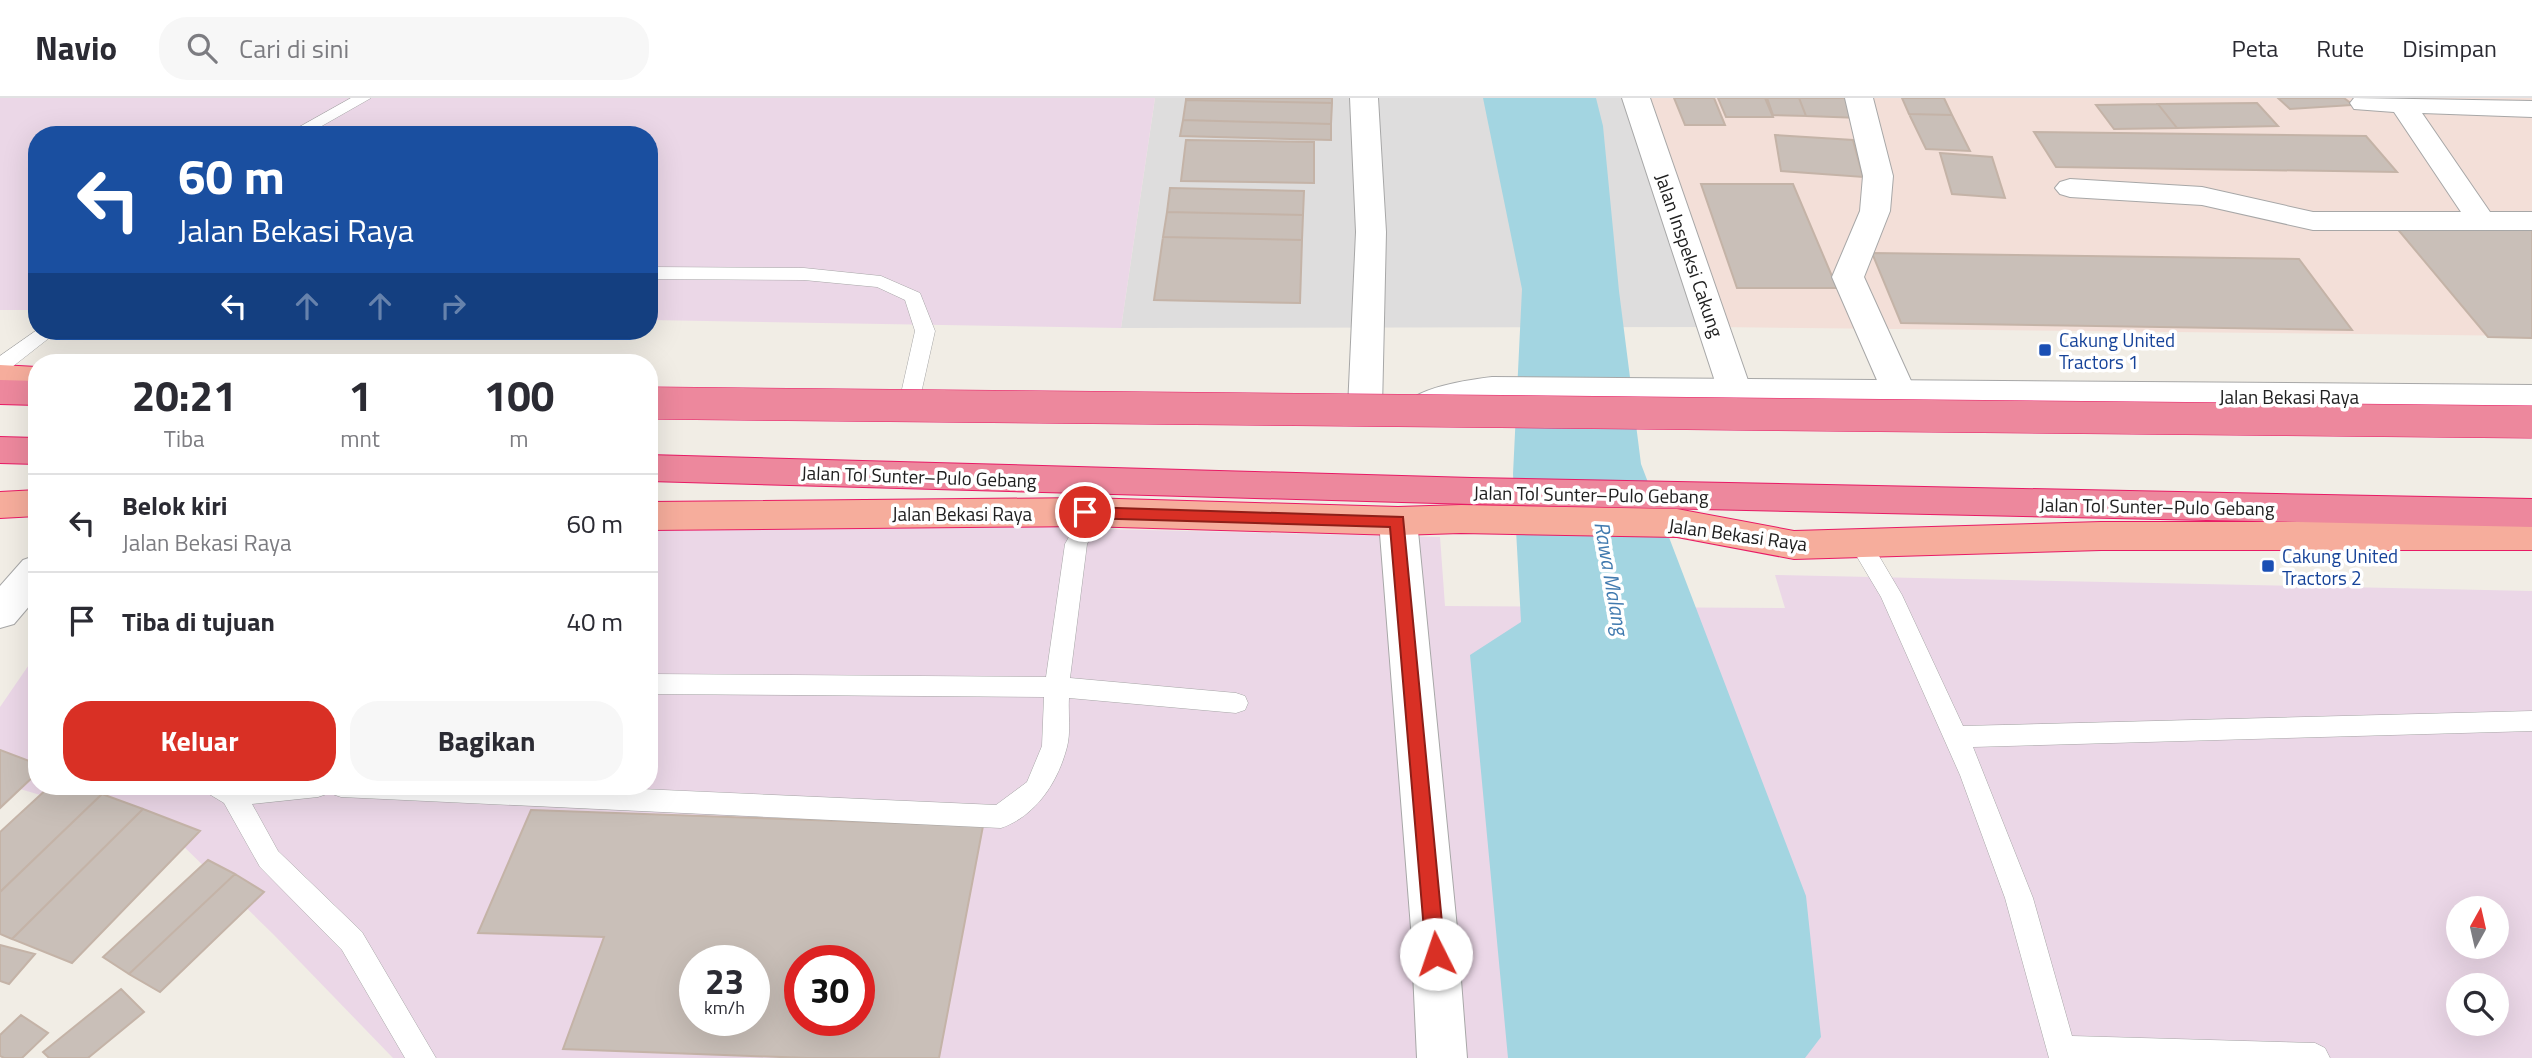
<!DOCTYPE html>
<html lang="id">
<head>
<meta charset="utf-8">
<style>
	:root { --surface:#fff; --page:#f7f7f7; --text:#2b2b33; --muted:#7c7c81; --line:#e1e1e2; --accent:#d93025 }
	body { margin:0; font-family:"Titillium Web",sans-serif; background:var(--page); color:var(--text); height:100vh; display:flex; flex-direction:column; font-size:26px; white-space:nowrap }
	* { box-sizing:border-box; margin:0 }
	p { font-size:23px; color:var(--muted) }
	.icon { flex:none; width:38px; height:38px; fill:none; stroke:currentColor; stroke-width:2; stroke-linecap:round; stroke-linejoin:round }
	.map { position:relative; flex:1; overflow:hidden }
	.panel { position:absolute; left:28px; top:256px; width:630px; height:441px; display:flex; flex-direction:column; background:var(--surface); border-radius:28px; box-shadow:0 7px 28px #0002 }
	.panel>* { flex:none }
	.top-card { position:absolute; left:28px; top:28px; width:630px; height:214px; border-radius:28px; box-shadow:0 7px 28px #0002; background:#1a4fa0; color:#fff; overflow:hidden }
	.needle { width:46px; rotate:8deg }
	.fabs { position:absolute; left:2446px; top:798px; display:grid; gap:14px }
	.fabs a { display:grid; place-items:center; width:63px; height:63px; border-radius:50%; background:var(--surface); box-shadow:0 7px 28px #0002; font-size:35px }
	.speed { position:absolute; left:679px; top:847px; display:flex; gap:14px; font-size:35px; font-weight:700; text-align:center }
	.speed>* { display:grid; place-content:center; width:91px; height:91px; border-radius:50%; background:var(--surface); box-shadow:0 7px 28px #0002; line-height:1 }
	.speed small { font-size:18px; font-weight:400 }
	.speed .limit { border:10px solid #d22; background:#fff; color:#111 }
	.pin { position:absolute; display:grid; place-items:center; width:60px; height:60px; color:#fff; margin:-30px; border:4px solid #fff; border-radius:50%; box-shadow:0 2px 7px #0007 }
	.me { position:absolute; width:77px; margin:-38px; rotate:356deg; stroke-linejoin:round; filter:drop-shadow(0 0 5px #0008) }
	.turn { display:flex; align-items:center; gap:24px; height:147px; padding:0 35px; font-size:32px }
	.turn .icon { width:91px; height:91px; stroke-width:2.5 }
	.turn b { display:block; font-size:49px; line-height:60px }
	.lanes { display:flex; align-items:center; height:66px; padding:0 35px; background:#0003; justify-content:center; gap:35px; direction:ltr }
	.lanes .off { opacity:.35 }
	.eta { display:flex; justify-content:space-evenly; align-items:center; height:119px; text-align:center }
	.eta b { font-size:42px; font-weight:700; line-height:49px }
	.primary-button { display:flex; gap:14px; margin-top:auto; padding:14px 35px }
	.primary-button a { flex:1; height:80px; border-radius:28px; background:var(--accent); color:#fff; font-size:28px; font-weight:700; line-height:80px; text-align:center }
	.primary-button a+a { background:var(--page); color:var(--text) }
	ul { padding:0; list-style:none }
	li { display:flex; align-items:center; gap:21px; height:98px; padding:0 35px; border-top:2px solid var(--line) }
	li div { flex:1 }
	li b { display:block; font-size:26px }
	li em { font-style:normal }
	header { display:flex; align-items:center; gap:42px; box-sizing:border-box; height:98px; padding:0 35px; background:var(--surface); border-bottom:2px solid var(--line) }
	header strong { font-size:33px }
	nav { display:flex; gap:38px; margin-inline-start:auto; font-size:24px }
	.search { width:490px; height:63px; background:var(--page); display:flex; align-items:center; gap:18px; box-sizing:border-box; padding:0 24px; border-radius:28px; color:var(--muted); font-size:26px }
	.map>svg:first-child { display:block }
</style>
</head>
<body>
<header>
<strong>Navio</strong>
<div class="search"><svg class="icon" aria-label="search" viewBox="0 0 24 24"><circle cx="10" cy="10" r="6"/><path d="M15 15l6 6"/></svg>Cari di sini</div>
<nav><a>Peta</a><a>Rute</a><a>Disimpan</a></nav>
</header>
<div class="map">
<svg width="2532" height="960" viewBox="0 0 2532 960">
	<rect width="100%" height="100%" fill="#f1ede5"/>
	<path fill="#dedddd" d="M 1155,0 L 1648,0 L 1716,229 L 1121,230 Z"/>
	<path fill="#ebd7e7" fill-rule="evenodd" d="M 0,0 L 1155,0 L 1121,230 L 649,222 L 649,37 L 37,37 L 37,212 L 0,212 Z
		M 649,420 L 1040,429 L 1041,427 L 1062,430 L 1440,439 L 1445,508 L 1785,510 L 1775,477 L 2532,493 L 2532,960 L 393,960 L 274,837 L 171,736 L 0,685 L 0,609 L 37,555 L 37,688 L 649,688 ZM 2459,810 L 2497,810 L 2497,849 L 2459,849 ZM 695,863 L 754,863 L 754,922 L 695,922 ZM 800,863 L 859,863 L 859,922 L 800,922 ZM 2459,887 L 2497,887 L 2497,926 L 2459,926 Z"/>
	<path fill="#f3dfd8" d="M 1648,0 L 2532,0 L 2532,238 L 1716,229 Z"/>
	<path fill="#a3d5e1" d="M 1483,0 L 1596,0 L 1603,28 L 1619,193 L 1641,366 L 1806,798 L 1821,939 L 1805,960 L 1508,960 L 1470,557 L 1521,524 L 1513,376 L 1522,191 Z"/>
	<path fill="#c9bfb8" stroke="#c4b3a7" stroke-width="2" fill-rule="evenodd" d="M 1186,0 L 1332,0 L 1332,5 L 1186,2 Z
		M 1674,0 L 1714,0 L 1725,27 L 1685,27 Z
		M 1718,0 L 1765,0 L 1773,19 L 1726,19 Z
		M 1767,0 L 1799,0 L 1806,18 L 1773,17 Z
		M 1799,0 L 1852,0 L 1860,20 L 1806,18 Z
		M 1902,0 L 1944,0 L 1952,17 L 1909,16 Z
		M 2278,0 L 2344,0 L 2353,7 L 2290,11 Z
		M 1186,2 L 1332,5 L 1331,26 L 1183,22 Z
		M 2257,5 L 2278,28 L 2177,30 L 2158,6 Z
		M 2158,6 L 2177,30 L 2114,31 L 2096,7 Z
		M 1909,16 L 1952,17 L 1970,53 L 1926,51 Z
		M 1183,22 L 1331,26 L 1331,42 L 1180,38 Z
		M 2034,34 L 2366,38 L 2397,74 L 2056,69 Z
		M 1775,37 L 1853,42 L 1863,79 L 1781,73 Z
		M 1186,42 L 1314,44 L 1314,85 L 1181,83 Z
		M 1940,55 L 1992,59 L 2005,100 L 1952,96 Z
		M 1701,86 L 1793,86 L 1837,190 L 1737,190 Z
		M 1170,90 L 1304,93 L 1303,117 L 1167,114 Z
		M 1167,114 L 1303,117 L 1302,142 L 1163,139 Z
		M 2395,128 L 2532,129 L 2532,240 L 2488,239 Z
		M 1163,139 L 1302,142 L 1300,205 L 1154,202 Z
		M 1872,155 L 2299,161 L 2352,232 L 1901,225 Z
		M 0,652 L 37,666 L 37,675 L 0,710 Z
		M 50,688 L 81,688 L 102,696 L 0,794 L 0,734 Z
		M 102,696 L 143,711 L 12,841 L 0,836 L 0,794 Z
		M 143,711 L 200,733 L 72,865 L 12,841 Z
		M 531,712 L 983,728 L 939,960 L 807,960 L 563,951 L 604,839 L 478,835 ZM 695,863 L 754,863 L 754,922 L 695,922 ZM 800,863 L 859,863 L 859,922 L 800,922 Z
		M 208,762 L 235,776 L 129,876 L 103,859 Z
		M 235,776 L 264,794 L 160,894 L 129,876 Z
		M 0,847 L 35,856 L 9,886 L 0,883 Z
		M 121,891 L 144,914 L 88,960 L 49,960 L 43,954 Z
		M 21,917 L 48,935 L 22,960 L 4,960 L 0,958 L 0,937 Z"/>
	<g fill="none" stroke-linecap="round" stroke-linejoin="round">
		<defs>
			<path id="service" d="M 351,0 L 371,0 L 306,37 L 285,37 Z
				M 649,169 L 804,170 L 881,178 L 920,195 L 935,233 L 920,300 L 917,305 L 903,305 L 900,300 L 915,233 L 905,202 L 877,189 L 804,182 L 649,181 Z
				M 37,232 L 58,233 L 7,273 L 0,275 L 0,258 Z
				M 1085,406 L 1093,408 C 1100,422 1094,434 1087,446 L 1070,580 L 1236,595 L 1245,598 L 1248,605 L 1245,612 L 1236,615 L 1069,600 C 1068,615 1071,634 1067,649 C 1058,684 1036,718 1001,730 L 341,699 L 332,696 L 330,691 L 327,696 L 318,699 L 252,706 L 278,753 L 362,834 L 436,960 L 405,960 L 342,852 L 260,769 L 224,705 L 209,696 L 205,688 L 574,688 L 996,707 L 1027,684 L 1042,648 L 1044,599 L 649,596 L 649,576 L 1046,579 L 1065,446 L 1074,430 L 1074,414 L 1077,408 Z
				M 1861,439 L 1869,441 L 1902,497 L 1963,628 L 2532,613 L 2532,633 L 1973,649 L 2033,800 L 2072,938 L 2315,945 L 2325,950 L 2330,960 L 2049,960 L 2005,800 L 1960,677 L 1881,499 L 1850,447 L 1853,441 Z"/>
			<path id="minor" d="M 1622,0 L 1650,0 L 1759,314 L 1754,322 L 1742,326 L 1730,322 L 1725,314 Z
				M 1845,0 L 1873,0 L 1893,78 L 1890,113 L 1864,179 L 1917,296 L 1912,304 L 1900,308 L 1888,304 L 1883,296 L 1832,179 L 1860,113 L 1863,78 Z
				M 2354,0 L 2532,3 L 2532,19 L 2422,15 L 2490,114 L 2532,114 L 2532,132 L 2313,132 L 2202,107 L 2070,99 L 2060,96 L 2055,90 L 2060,84 L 2070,81 L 2202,89 L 2313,114 L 2461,114 L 2394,14 L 2354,11 L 2350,5 Z
				M 1398,409 L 1411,413 L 1417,423 L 1457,830 L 1467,960 L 1417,960 L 1411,830 L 1379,423 L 1385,413 Z
				M 37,457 L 37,499 L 14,526 L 0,530 L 0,488 L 23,462 Z"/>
			<path id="tertiary" d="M 1350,0 L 1378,0 L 1386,134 L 1382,310 L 1377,318 L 1365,322 L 1353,318 L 1348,310 L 1356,134 Z
				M 1492,279 L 2532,287 L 2532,311 L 1492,303 L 1465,306 L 1418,323 L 1406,319 L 1401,311 C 1414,289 1468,282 1492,279 Z"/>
			<path id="trunk" d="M 0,267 L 37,269 L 37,291 L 0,289 Z
				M 37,392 L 37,418 L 0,420 L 0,394 Z
				M 1085,400 L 1398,409 L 1461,407 L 1677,411 L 1794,433 L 2101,424 L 2532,424 L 2532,452 L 2101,452 L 1794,461 L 1677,439 L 1461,435 L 1398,437 L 1085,428 L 649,432 L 649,404 Z"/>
			<path id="motorway" d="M 0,282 L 37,283 L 37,307 L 0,306 Z
				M 0,339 L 37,340 L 37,366 L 0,365 Z
				M 649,357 L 1472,380 L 2532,401 L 2532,429 L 1472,406 L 649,383 Z"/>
		</defs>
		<use href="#service" stroke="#a7a7a7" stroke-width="1"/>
		<use href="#minor" stroke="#a7a7a7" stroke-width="2"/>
		<use href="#tertiary" stroke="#a7a7a7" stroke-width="2"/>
		<use href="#trunk" stroke="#e81a65" stroke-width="2"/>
		<use href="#motorway" stroke="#e81a65" stroke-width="2"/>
		<use href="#service" fill="#fff" fill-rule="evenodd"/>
		<use href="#minor" fill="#fff" fill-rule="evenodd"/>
		<use href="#tertiary" fill="#fff" fill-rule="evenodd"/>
		<use href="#trunk" fill="#f6ad9c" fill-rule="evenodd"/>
		<use href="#motorway" fill="#ed889d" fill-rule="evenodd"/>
		<defs>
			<path id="motorway-bridge" d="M 649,305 L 2532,324"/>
		</defs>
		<use href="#motorway-bridge" stroke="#e81a65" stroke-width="33" stroke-linecap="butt"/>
		<use href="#motorway-bridge" stroke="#ed889d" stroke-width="32"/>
	</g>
	<path fill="#d93025" stroke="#8d1f18" stroke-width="2" d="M 1085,409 L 1403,419 L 1445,856 L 1442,863 L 1436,865 L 1429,863 L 1426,856 L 1390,429 L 1085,420 L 1077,414 Z"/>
	<g fill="#1a4fb4" stroke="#fff" stroke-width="2.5">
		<rect x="2038" y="245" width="14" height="14" rx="3.5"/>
		<rect x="2261" y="461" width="14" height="14" rx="3.5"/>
	</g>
	<g text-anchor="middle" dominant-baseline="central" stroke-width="7" stroke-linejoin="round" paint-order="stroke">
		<g font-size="19" fill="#202020" stroke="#fff">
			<text transform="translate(1690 157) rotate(71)">Jalan Inspeksi Cakung</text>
			<text x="2289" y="298">Jalan Bekasi Raya</text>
			<text transform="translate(919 378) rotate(2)">Jalan Tol Sunter–Pulo Gebang</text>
			<text transform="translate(1591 396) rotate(1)">Jalan Tol Sunter–Pulo Gebang</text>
			<text transform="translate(2157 408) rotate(1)">Jalan Tol Sunter–Pulo Gebang</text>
			<text x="962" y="415">Jalan Bekasi Raya</text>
			<text transform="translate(1738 436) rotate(8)">Jalan Bekasi Raya</text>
		</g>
		<g font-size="19" fill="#164399" stroke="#fff" text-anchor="start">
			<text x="2059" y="241">Cakung United<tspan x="2059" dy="22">Tractors 1</tspan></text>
			<text x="2282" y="457">Cakung United<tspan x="2282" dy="22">Tractors 2</tspan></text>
		</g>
		<g font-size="21" font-style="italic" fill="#417aaf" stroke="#fff">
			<text transform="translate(1612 480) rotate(80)">Rawa Malang</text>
		</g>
	</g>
</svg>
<div class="fabs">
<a><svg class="needle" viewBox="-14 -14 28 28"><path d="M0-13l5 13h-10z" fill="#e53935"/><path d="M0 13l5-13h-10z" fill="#7c7c81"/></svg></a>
<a><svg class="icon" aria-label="search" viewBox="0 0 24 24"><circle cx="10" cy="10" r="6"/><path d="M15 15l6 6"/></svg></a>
</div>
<div class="speed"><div>23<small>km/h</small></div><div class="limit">30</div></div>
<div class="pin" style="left:1085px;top:414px;background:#d93025"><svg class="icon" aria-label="arrive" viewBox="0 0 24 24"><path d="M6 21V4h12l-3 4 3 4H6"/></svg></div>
<svg class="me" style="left:1436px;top:856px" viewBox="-20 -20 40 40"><circle r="19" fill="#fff"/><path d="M0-13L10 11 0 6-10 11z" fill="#d93025"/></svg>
<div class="top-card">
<div class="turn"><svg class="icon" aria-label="left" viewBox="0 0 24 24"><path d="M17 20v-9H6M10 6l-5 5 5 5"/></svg><div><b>60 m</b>Jalan Bekasi Raya</div></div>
<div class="lanes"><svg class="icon" aria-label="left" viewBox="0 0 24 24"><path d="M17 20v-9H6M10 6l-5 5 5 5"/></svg><svg class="icon off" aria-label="ahead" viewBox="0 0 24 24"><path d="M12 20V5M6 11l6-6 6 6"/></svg><svg class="icon off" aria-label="ahead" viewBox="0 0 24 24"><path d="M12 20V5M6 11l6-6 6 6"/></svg><svg class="icon off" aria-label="right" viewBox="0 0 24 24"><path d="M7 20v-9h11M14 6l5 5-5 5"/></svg></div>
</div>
<section class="panel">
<div class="eta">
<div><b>20:21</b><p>Tiba</p></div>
<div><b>1</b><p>mnt</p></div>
<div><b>100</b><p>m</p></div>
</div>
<ul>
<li><svg class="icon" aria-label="left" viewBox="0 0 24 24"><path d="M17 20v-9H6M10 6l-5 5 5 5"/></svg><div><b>Belok kiri</b><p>Jalan Bekasi Raya</p></div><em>60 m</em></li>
<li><svg class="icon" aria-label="arrive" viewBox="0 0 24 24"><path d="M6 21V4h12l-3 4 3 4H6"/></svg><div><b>Tiba di tujuan</b></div><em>40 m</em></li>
</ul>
<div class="primary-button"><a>Keluar</a><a>Bagikan</a></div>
</section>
</div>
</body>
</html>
